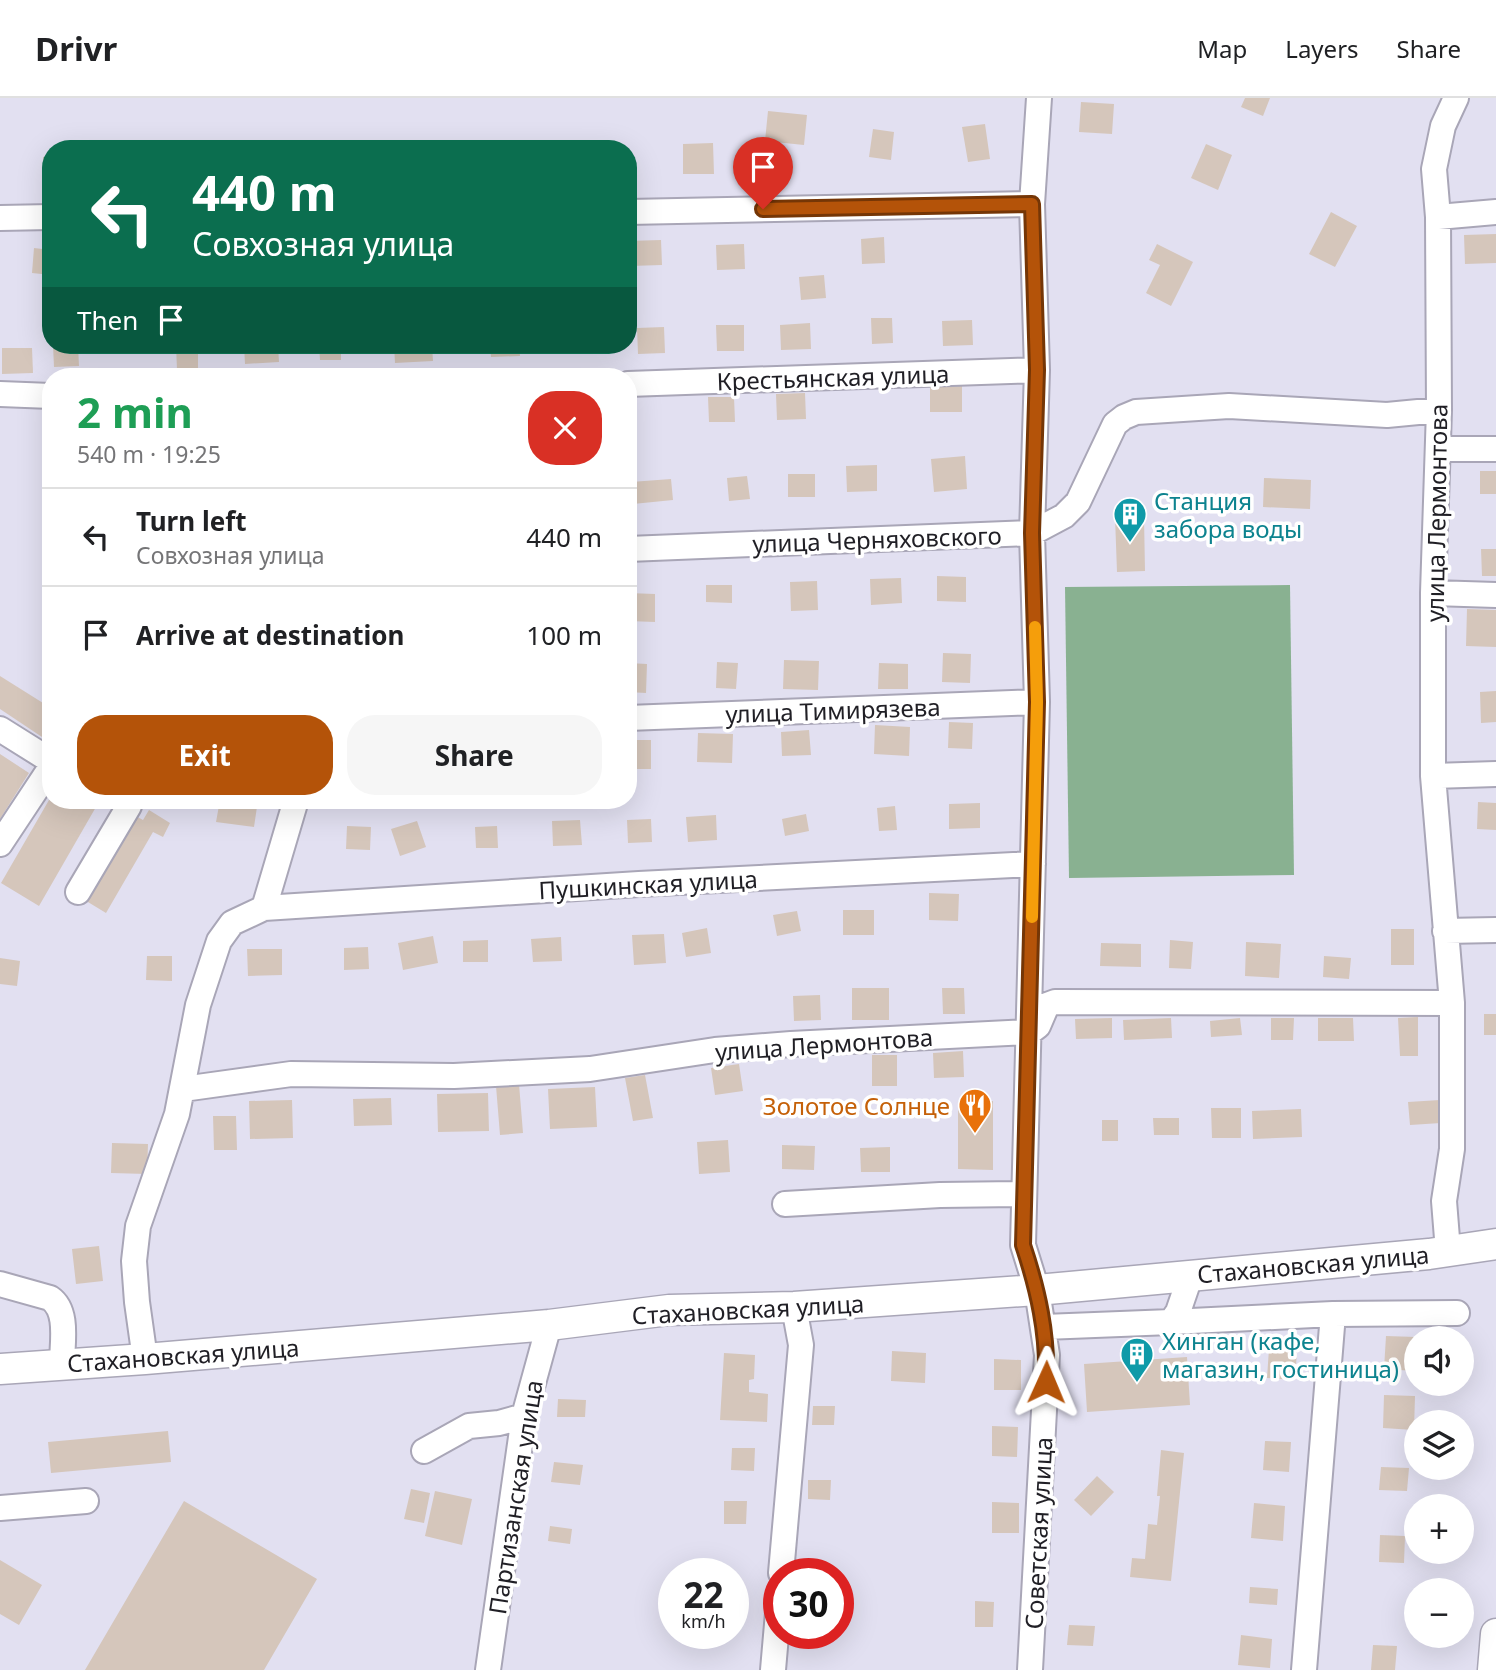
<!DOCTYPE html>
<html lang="en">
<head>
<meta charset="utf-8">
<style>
	:root { --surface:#fff; --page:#f6f6f6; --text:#202124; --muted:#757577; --line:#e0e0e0; --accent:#b45309 }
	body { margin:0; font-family:"Noto Sans",sans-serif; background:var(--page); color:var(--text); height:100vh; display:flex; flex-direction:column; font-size:26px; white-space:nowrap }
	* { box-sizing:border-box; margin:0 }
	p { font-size:23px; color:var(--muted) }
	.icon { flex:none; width:38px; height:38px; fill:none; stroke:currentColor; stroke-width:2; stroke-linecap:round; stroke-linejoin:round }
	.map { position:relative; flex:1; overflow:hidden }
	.panel { position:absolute; left:42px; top:270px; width:595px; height:441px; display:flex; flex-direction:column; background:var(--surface); border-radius:28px; box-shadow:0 7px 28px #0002 }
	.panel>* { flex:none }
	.hud { position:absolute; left:42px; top:42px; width:595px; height:214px; border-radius:28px; box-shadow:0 7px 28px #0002; background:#0b6e4f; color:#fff; overflow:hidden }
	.controls { position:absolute; left:1404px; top:1228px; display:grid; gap:14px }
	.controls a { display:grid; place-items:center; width:70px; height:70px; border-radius:50%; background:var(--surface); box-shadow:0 7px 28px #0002; font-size:35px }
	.speed { position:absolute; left:658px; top:1460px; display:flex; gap:14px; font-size:35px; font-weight:700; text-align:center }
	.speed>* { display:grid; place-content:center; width:91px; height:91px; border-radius:50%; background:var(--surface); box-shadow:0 7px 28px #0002; line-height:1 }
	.speed small { font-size:18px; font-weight:400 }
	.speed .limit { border:10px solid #d22; background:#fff; color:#111 }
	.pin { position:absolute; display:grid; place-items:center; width:60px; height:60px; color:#fff; margin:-72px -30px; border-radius:50% 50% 50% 0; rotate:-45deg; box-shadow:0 0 7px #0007 }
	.pin .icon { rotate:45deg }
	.me { position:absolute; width:77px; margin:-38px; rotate:1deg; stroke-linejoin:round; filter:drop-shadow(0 0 5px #0008) }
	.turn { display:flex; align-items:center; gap:24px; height:147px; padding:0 35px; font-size:32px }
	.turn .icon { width:91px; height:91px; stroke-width:2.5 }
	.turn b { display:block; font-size:49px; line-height:60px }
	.then { display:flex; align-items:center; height:66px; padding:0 35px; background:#0003; gap:14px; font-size:26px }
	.round { display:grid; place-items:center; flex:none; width:74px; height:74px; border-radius:28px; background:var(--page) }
	.overview { display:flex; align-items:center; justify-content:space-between; height:119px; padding:0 35px }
	h1 { font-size:42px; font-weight:700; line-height:52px; color:#1e9e55 }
	.cta { display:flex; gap:14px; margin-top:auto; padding:14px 35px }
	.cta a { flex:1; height:80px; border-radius:28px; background:var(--accent); color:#fff; font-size:28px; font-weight:700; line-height:80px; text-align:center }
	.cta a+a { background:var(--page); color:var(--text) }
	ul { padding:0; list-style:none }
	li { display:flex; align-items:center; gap:21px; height:98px; padding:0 35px; border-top:2px solid var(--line) }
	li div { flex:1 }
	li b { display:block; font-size:26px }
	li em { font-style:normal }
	header { display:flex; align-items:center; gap:42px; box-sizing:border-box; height:98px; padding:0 35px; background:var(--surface); border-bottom:2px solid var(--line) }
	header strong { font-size:33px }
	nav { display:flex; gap:38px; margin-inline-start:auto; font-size:24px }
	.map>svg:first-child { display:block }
</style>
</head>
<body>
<header>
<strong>Drivr</strong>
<nav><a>Map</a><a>Layers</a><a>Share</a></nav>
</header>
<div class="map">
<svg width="1496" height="1572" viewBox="0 0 1496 1572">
	<rect width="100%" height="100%" fill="#e2e0f1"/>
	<path fill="#89b191" d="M 1290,487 L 1294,777 L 1069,780 L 1065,489 Z"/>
	<path fill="#d5c6bb" d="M 1245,0 L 1270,0 L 1263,18 L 1241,9 Z
		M 1081,4 L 1114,6 L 1112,36 L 1079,34 Z
		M 768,13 L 807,17 L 804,47 L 765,43 Z
		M 985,26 L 990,61 L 968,64 L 962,29 Z
		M 873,31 L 894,34 L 891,62 L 869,59 Z
		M 713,45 L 714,76 L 683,76 L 683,46 Z
		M 1206,46 L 1232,57 L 1218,92 L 1191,80 Z
		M 51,58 L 51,83 L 44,84 L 43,59 Z
		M 1331,114 L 1357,128 L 1335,169 L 1309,156 Z
		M 1496,136 L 1496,165 L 1465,166 L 1464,137 Z
		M 884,139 L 885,165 L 862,166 L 861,141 Z
		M 661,142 L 662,167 L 630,168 L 628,143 Z
		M 744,146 L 745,171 L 717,172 L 716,147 Z
		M 1157,146 L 1193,164 L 1171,208 L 1146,195 L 1160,167 L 1149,162 Z
		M 34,150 L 51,152 L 51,177 L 32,175 Z
		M 824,177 L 826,200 L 801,202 L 799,179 Z
		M 871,220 L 892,220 L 893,245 L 872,246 Z
		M 972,222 L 973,247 L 943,248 L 942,223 Z
		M 810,225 L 811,251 L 781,252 L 780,227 Z
		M 716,227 L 744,227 L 744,253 L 717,253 Z
		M 664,229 L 665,255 L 638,256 L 637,230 Z
		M 53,247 L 78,247 L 79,268 L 54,269 Z
		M 176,247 L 198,247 L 198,271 L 177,272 Z
		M 244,247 L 278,247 L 279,264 L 245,266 Z
		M 319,247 L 341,247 L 341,262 L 320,262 Z
		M 394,247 L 432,247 L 433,263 L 395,265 Z
		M 490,247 L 519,247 L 520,258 L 491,259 Z
		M 2,250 L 32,250 L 33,275 L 2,276 Z
		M 962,288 L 962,314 L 930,314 L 930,289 Z
		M 805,295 L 806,321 L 777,322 L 776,296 Z
		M 708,299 L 734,299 L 735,324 L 709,324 Z
		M 965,358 L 967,391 L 934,394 L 931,361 Z
		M 877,367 L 877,393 L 847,394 L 846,368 Z
		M 1480,373 L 1496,373 L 1496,396 L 1480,396 Z
		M 788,376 L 815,376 L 815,399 L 788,399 Z
		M 747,378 L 750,401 L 729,403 L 727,380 Z
		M 1264,380 L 1311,382 L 1310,411 L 1263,409 Z
		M 671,381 L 673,402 L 633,406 L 631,384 Z
		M 1115,419 L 1144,419 L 1145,473 L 1117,474 Z
		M 1481,451 L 1496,451 L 1496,478 L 1482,478 Z
		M 937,478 L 966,479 L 966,504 L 937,503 Z
		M 901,480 L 902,505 L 871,507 L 870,481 Z
		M 817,483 L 818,512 L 791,513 L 790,484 Z
		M 706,487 L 732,487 L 732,505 L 706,504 Z
		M 628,495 L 655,496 L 655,524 L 628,523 Z
		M 1467,511 L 1496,512 L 1496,549 L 1466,548 Z
		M 943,555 L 971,556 L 970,585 L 942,584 Z
		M 784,562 L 819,563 L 818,592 L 783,591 Z
		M 717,564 L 738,565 L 736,591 L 716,590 Z
		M 628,565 L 647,566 L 646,595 L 628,594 Z
		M 879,565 L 908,566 L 908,591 L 878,591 Z
		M 0,578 L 51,610 L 51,645 L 0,611 Z
		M 1496,593 L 1496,624 L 1481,625 L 1480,594 Z
		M 949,624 L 973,625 L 972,651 L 948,650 Z
		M 875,627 L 910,629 L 909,658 L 874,656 Z
		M 809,632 L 811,657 L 782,658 L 781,634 Z
		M 698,635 L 733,636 L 732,665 L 697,664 Z
		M 628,642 L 651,642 L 651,671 L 628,671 Z
		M 0,656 L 29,675 L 0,721 Z
		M 49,702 L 100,702 L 39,808 L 1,785 Z
		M 220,702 L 258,702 L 254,729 L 216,724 Z
		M 1478,704 L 1496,705 L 1496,732 L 1477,731 Z
		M 980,705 L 980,730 L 949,731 L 949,706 Z
		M 895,708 L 897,732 L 879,733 L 877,710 Z
		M 149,712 L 170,725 L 163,739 L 153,734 L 106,815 L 83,801 L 132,716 L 143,722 Z
		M 806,716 L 809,733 L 785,738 L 782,721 Z
		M 716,717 L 717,742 L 688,744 L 686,719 Z
		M 651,721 L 652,744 L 628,745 L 627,722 Z
		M 580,722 L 582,747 L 553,748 L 552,723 Z
		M 417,723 L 426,749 L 400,758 L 391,731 Z
		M 347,728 L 371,729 L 370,752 L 346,751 Z
		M 497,728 L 498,750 L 476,750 L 475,729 Z
		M 929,795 L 959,796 L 958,823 L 929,822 Z
		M 843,812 L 874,812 L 874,837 L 843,837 Z
		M 797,813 L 801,833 L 777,838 L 773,817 Z
		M 707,830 L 711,855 L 686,859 L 682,835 Z
		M 1391,831 L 1414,831 L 1414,867 L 1391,867 Z
		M 664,836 L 666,865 L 634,867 L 632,837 Z
		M 433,838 L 438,865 L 403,872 L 398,845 Z
		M 561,839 L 562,863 L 533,864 L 531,841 Z
		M 488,842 L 488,864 L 463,864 L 463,843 Z
		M 1170,842 L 1193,844 L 1191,871 L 1169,870 Z
		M 1246,844 L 1281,846 L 1279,880 L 1245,878 Z
		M 1101,845 L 1141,846 L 1141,869 L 1100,868 Z
		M 368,849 L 369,871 L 344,872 L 344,850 Z
		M 247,851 L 282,851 L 282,877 L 248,878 Z
		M 147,858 L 172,858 L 172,883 L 146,882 Z
		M 1324,858 L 1351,860 L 1349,881 L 1323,879 Z
		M 0,860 L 20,863 L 17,888 L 0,886 Z
		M 852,890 L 889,890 L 889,922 L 852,922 Z
		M 942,890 L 964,890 L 965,916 L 943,916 Z
		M 820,897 L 821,922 L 794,923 L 793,898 Z
		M 1484,916 L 1496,916 L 1496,937 L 1484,937 Z
		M 1418,919 L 1418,958 L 1400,958 L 1398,920 Z
		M 1112,920 L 1112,940 L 1076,941 L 1075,921 Z
		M 1171,920 L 1172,940 L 1124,942 L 1123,922 Z
		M 1240,920 L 1242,937 L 1211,939 L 1210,923 Z
		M 1271,920 L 1294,920 L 1293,942 L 1271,942 Z
		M 1318,920 L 1353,920 L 1354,943 L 1318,943 Z
		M 963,953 L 964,979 L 934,980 L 933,955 Z
		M 872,957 L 897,957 L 897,988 L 872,988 Z
		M 739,966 L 743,993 L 715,997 L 711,970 Z
		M 645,977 L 653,1020 L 633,1023 L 625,980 Z
		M 519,986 L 523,1035 L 500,1037 L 496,988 Z
		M 595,989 L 597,1029 L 550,1031 L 548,991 Z
		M 488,995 L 489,1033 L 438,1034 L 437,996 Z
		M 391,1000 L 392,1027 L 354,1028 L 353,1001 Z
		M 292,1002 L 293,1040 L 250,1041 L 249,1003 Z
		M 1440,1002 L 1441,1025 L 1410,1027 L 1408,1004 Z
		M 958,1003 L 993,1003 L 993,1072 L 958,1071 Z
		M 1211,1010 L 1241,1010 L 1241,1040 L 1212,1040 Z
		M 1301,1011 L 1302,1039 L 1253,1041 L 1252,1013 Z
		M 213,1018 L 236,1018 L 237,1052 L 214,1052 Z
		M 1153,1020 L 1179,1020 L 1179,1037 L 1154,1037 Z
		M 1102,1022 L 1118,1022 L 1118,1043 L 1102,1043 Z
		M 728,1042 L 730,1074 L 699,1076 L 697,1044 Z
		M 112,1045 L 148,1046 L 147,1076 L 111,1075 Z
		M 782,1047 L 815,1048 L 814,1072 L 782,1071 Z
		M 890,1049 L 890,1074 L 861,1074 L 860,1050 Z
		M 99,1148 L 103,1183 L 76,1186 L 72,1151 Z
		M 1386,1238 L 1416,1239 L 1415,1273 L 1384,1271 Z
		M 1269,1251 L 1297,1253 L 1295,1282 L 1267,1280 Z
		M 892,1253 L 926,1255 L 925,1285 L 891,1283 Z
		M 724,1255 L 755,1257 L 754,1281 L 749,1282 L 749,1294 L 768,1296 L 767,1324 L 720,1322 Z
		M 1187,1259 L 1190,1307 L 1087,1314 L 1084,1266 Z
		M 994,1261 L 1021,1262 L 1021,1292 L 994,1292 Z
		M 1384,1297 L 1415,1298 L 1414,1332 L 1383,1330 Z
		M 558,1301 L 586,1302 L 585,1319 L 557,1319 Z
		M 813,1308 L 835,1308 L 834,1327 L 812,1327 Z
		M 992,1328 L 1018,1329 L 1017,1359 L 992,1358 Z
		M 168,1333 L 171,1364 L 51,1375 L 48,1344 Z
		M 1265,1343 L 1291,1344 L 1289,1374 L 1263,1372 Z
		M 732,1350 L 755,1350 L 754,1373 L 731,1372 Z
		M 1161,1352 L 1184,1355 L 1171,1483 L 1130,1479 L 1132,1460 L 1145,1461 L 1148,1426 L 1157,1427 L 1160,1398 L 1157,1398 Z
		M 554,1364 L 583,1367 L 580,1387 L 551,1384 Z
		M 1381,1369 L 1409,1370 L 1407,1393 L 1379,1392 Z
		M 1097,1378 L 1114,1394 L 1091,1418 L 1074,1402 Z
		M 808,1382 L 831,1382 L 830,1402 L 808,1401 Z
		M 411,1391 L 430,1395 L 424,1425 L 404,1421 Z
		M 435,1393 L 472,1401 L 462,1447 L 425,1438 Z
		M 184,1403 L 317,1481 L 264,1572 L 85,1572 Z
		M 724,1403 L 747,1403 L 746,1426 L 724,1426 Z
		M 992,1404 L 1019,1405 L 1019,1435 L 992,1435 Z
		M 1254,1405 L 1285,1408 L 1283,1443 L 1251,1440 Z
		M 550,1428 L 572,1431 L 570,1446 L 548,1443 Z
		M 1380,1437 L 1405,1438 L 1404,1465 L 1379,1464 Z
		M 0,1462 L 42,1487 L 19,1527 L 0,1516 Z
		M 1250,1489 L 1278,1491 L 1277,1507 L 1249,1505 Z
		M 733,1501 L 742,1501 L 741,1524 L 733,1524 Z
		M 975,1503 L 994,1504 L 993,1529 L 975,1529 Z
		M 1069,1527 L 1095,1528 L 1093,1548 L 1067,1547 Z
		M 1241,1537 L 1272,1541 L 1270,1570 L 1238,1567 Z
		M 1373,1547 L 1397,1548 L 1395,1572 L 1371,1572 Z"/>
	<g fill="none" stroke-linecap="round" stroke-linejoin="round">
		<defs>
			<path id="minor" d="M 628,114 L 1032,106
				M 1438,119 L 1496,114
				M 0,120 L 51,119
				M 628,286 L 1037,272
				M 0,296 L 51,298
				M 1438,351 L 1496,351
				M 628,451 L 1032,435 L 1064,418 L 1078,404 L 1115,326 L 1124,319 L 1136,314 L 1229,308 L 1387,317 L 1439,312
				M 1433,495 L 1496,497
				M 628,620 L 1037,604
				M 0,631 L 51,663
				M 1433,678 L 1496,676
				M 0,746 L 51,669
				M 78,794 L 129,708 L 122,702
				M 264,810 L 296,702
				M 1445,833 L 1496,832
				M 183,991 L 291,976 L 454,978 L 590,971 L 715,952 L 791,946 L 1030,934 L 1038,928 L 1047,907 L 1055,904 L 1452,905
				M 785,1106 L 940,1097 L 1024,1096
				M 1448,1153 L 1444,1103 L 1452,1051 L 1452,905 L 1433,678 L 1433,495 L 1439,312 L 1438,119 L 1434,71 L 1443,28 L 1456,0
				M 0,1186 L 50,1200 C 69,1213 62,1245 62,1266
				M 1171,1224 L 1333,1216 L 1457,1215
				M 1044,1229 L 1171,1224 L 1178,1214 L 1191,1176
				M 145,1261 L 137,1204 L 134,1163 L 138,1128 L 177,1016 L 198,907 L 219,843 L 232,825 L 264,810 L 639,786 L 1033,766
				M 424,1353 L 469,1328 L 499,1325 L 524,1318
				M 0,1410 L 86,1403
				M 781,1475 L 801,1247 L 794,1209
				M 488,1572 L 524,1318 L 549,1227
				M 773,1572 L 779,1503
				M 1030,1572 L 1047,1257 L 1037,1192 L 1023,1147 L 1037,604 L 1032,435 L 1037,272 L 1032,106 L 1039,0
				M 1304,1572 L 1333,1216"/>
			<path id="major" d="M 0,1271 L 145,1261 L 549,1227 L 669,1212 L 794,1209 L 1037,1192 L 1429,1156 L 1496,1146
				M 1493,1572 L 1496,1536"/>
		</defs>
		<use href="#minor" stroke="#a9a6b7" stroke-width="28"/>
		<use href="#major" stroke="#a9a6b7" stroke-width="33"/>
		<use href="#minor" stroke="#fff" stroke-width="24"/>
		<use href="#major" stroke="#fff" stroke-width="30"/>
	</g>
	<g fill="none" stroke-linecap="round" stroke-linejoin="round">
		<defs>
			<path id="route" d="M 763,111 L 1032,106 L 1037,272 L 1032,435 L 1037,604 L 1023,1147 C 1038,1192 1048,1236 1046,1284"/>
		</defs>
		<use href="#route" stroke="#753606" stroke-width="18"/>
		<use href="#route" stroke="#b45309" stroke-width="12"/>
		<path stroke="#f59e0b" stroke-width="12" d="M 1032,819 L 1037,604 L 1035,529"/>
	</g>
	<defs>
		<symbol id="building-pin" viewBox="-11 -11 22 30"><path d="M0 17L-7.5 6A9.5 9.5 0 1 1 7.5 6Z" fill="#0f9aa8" stroke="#fff"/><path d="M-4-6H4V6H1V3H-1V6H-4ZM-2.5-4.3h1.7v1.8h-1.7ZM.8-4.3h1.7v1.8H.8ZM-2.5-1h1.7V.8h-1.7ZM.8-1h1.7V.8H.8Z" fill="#fff"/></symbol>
		<symbol id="restaurant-pin" viewBox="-11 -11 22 30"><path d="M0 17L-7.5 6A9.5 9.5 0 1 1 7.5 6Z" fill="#e8710a" stroke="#fff"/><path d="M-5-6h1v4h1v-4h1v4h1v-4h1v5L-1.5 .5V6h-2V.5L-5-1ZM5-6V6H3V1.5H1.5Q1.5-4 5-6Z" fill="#fff"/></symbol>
	</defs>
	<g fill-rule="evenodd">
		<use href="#building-pin" x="1111" y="397" width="38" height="52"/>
		<use href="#restaurant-pin" x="956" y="988" width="38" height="52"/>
		<use href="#building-pin" x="1118" y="1237" width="38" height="52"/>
	</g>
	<g text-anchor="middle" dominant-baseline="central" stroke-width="7" stroke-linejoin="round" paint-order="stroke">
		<g font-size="24" fill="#201f25" stroke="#fff">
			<text transform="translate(833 279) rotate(-2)">Крестьянская улица</text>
			<text transform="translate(1436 415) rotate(-89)">улица Лермонтова</text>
			<text transform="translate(877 441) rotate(-2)">улица Черняховского</text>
			<text transform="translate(833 612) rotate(-2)">улица Тимирязева</text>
			<text transform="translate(648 786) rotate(-3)">Пушкинская улица</text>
			<text transform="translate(824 946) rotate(-4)">улица Лермонтова</text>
			<text transform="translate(1313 1166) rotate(-5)">Стахановская улица</text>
			<text transform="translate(748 1211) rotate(-3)">Стахановская улица</text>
			<text transform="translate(183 1257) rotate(-4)">Стахановская улица</text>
			<text transform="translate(515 1399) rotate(-81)">Партизанская улица</text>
			<text transform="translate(1038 1435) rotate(-87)">Советская улица</text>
		</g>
		<g font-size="24" fill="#0d838f" stroke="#fff" text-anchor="start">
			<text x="1154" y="402">Станция<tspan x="1154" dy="28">забора воды</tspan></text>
			<text x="1162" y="1242">Хинган (кафе,<tspan x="1162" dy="28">магазин, гостиница)</tspan></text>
		</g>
		<g font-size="24" fill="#c56008" stroke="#fff" text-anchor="end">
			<text x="950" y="1007">Золотое Солнце</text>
		</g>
	</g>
</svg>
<div class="controls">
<a><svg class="icon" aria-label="sound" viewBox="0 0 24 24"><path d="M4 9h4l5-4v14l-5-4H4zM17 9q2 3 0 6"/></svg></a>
<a><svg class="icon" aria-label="layers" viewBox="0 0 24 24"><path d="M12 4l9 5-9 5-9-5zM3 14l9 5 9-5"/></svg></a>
<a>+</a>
<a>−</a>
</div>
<div class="speed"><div>22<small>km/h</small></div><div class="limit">30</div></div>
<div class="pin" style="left:763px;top:111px;background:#d93025"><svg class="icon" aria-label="arrive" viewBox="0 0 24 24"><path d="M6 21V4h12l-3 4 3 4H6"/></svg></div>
<svg class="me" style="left:1046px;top:1284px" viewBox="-20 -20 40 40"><path d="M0-17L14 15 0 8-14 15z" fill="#b45309" stroke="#fff" stroke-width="4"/></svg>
<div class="hud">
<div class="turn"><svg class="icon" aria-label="left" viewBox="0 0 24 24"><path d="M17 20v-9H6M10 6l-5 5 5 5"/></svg><div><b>440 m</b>Совхозная улица</div></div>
<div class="then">Then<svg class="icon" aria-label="arrive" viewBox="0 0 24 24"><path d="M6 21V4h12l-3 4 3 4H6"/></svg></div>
</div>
<section class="panel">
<div class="overview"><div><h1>2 min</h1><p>540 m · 19:25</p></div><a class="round" style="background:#d93025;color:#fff"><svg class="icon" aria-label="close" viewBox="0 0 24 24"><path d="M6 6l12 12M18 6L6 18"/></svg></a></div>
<ul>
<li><svg class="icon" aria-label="left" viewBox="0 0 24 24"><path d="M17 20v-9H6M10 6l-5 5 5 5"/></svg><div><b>Turn left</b><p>Совхозная улица</p></div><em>440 m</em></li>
<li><svg class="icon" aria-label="arrive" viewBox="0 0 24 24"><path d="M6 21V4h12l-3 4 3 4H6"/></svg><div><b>Arrive at destination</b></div><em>100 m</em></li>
</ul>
<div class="cta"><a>Exit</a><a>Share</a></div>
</section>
</div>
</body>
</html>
